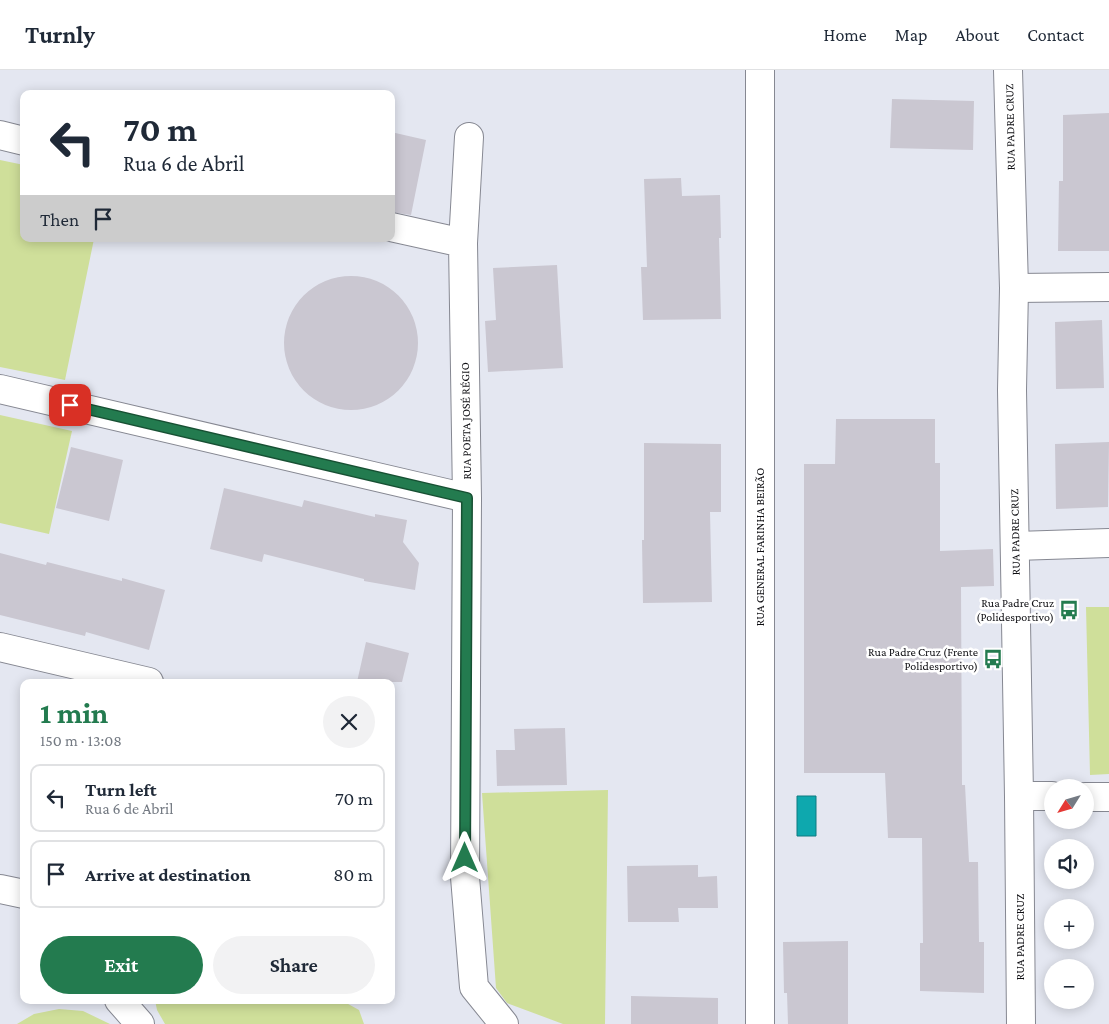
<!DOCTYPE html>
<html lang="en">
<head>
<meta charset="utf-8">
<style>
	:root { --surface:#fff; --page:#f2f2f3; --text:#1f2937; --muted:#747a83; --line:#e0e1e3; --accent:#237b4f }
	body { margin:0; font-family:"Crimson Pro",serif; background:var(--page); color:var(--text); height:100vh; display:flex; flex-direction:column; font-size:19px; white-space:nowrap }
	* { box-sizing:border-box; margin:0 }
	p { font-size:16px; color:var(--muted) }
	.icon { flex:none; width:28px; height:28px; fill:none; stroke:currentColor; stroke-width:2; stroke-linecap:round; stroke-linejoin:round }
	.map { position:relative; flex:1; overflow:hidden }
	.side { position:absolute; left:20px; top:609px; width:375px; height:325px; display:flex; flex-direction:column; background:var(--surface); border-radius:10px; box-shadow:0 2px 12px #0003 }
	.side>* { flex:none }
	.hud { position:absolute; left:20px; top:20px; width:375px; height:152px; border-radius:10px; box-shadow:0 2px 12px #0003; background:#fff; color:var(--text); overflow:hidden }
	.needle { width:32px; rotate:233deg }
	.buttons { position:absolute; left:1044px; top:709px; display:grid; gap:10px }
	.buttons a { display:grid; place-items:center; width:50px; height:50px; border-radius:50%; background:var(--surface); box-shadow:0 2px 12px #0003; font-size:25px }
	.pin { position:absolute; display:grid; place-items:center; width:42px; height:42px; color:#fff; margin:-21px; border-radius:10px; box-shadow:0 2px 8px #0006 }
	.me { position:absolute; width:55px; margin:-28px; rotate:0deg; stroke-linejoin:round; filter:drop-shadow(0 0 4px #0008) }
	.turn { display:flex; align-items:center; gap:18px; height:105px; padding:0 20px; font-size:22px }
	.turn .icon { width:65px; height:65px; stroke-width:2.5 }
	.turn b { display:block; font-size:35px; line-height:42px }
	.then { display:flex; align-items:center; height:48px; padding:0 20px; background:#0003; gap:10px; font-size:19px }
	.round { display:grid; place-items:center; flex:none; width:52px; height:52px; border-radius:26px; background:var(--page) }
	.head { display:flex; align-items:center; justify-content:space-between; height:85px; padding:0 20px }
	h1 { font-size:30px; font-weight:700; line-height:38px; color:var(--accent) }
	.cta { display:flex; gap:10px; margin-top:auto; padding:10px 20px }
	.cta a { flex:1; height:58px; border-radius:30px; background:var(--accent); color:#fff; font-size:20px; font-weight:700; line-height:58px; text-align:center }
	.cta a+a { background:var(--page); color:var(--text) }
	ul { padding:0; list-style:none }
	li { display:flex; align-items:center; gap:15px; height:68px; margin:0 10px 8px; padding:0 10px; border:2px solid var(--line); border-radius:10px }
	li div { flex:1 }
	li b { display:block; font-size:19px }
	li em { font-style:normal }
	header { display:flex; align-items:center; gap:30px; box-sizing:border-box; height:70px; padding:0 25px; background:var(--surface); border-bottom:1px solid var(--line) }
	header strong { font-size:24px }
	nav { display:flex; gap:28px; margin-inline-start:auto; font-size:18px }
	.map>svg:first-child { display:block }
</style>
</head>
<body>
<header>
<strong>Turnly</strong>
<nav><a>Home</a><a>Map</a><a>About</a><a>Contact</a></nav>
</header>
<div class="map">
<svg width="1109" height="954" viewBox="0 0 1109 954">
	<rect width="100%" height="100%" fill="#e4e7f1"/>
	<path fill="#cfdf9a" d="M 0,90 L 24,95 L 24,169 L 94,169 L 65,310 L 0,297 Z
		M 0,345 L 72,361 L 49,464 L 0,453 Z
		M 1086,537 L 1109,537 L 1109,704 L 1090,705 Z
		M 608,720 L 605,954 L 563,954 L 507,933 L 496,918 L 482,723 Z
		M 155,930 L 341,930 L 359,940 L 364,954 L 165,954 L 157,940 Z
		M 59,939 L 83,941 L 110,954 L 17,954 L 34,944 Z"/>
	<path fill="#0ea8ae" stroke="#0e7a80" d="M 797,726 L 816,726 L 816,766 L 797,766 Z"/>
	<path fill="#cac7d1" d="M 892,29 L 974,31 L 973,80 L 890,78 Z
		M 1109,43 L 1109,181 L 1058,181 L 1059,111 L 1063,111 L 1063,45 Z
		M 391,62 L 426,70 L 411,145 L 391,142 Z
		M 681,108 L 682,126 L 720,125 L 721,168 L 719,168 L 721,249 L 643,250 L 641,197 L 647,197 L 644,109 Z
		M 557,195 L 563,298 L 488,302 L 485,251 L 496,250 L 493,198 Z
		M284 273a67 67 0 1 1 134 0a67 67 0 1 1-134 0Z
		M 1102,250 L 1104,318 L 1056,319 L 1055,252 Z
		M 836,349 L 935,349 L 935,393 L 940,393 L 940,481 L 993,479 L 994,516 L 961,517 L 962,715 L 965,715 L 969,792 L 978,792 L 979,872 L 984,872 L 984,923 L 920,921 L 920,873 L 923,873 L 922,768 L 888,768 L 885,703 L 804,703 L 804,394 L 835,394 Z
		M 1109,372 L 1108,437 L 1056,439 L 1055,374 Z
		M 644,373 L 721,374 L 721,442 L 710,442 L 712,532 L 643,533 L 642,470 L 644,470 Z
		M 71,377 L 123,390 L 109,451 L 56,438 Z
		M 224,418 L 302,437 L 304,430 L 375,447 L 375,444 L 407,450 L 403,472 L 419,493 L 415,520 L 364,511 L 364,509 L 264,484 L 262,492 L 210,479 Z
		M 0,483 L 46,495 L 47,492 L 122,511 L 122,508 L 165,520 L 149,580 L 86,562 L 85,566 L 0,545 Z
		M 366,572 L 409,583 L 402,612 L 357,612 Z
		M 565,658 L 567,715 L 497,716 L 496,680 L 515,680 L 514,659 Z
		M 698,795 L 698,807 L 717,806 L 718,838 L 678,838 L 679,852 L 628,852 L 627,796 Z
		M 848,871 L 848,954 L 788,954 L 787,923 L 784,923 L 783,872 Z
		M 631,926 L 718,928 L 718,954 L 631,954 Z"/>
	<g fill="none" stroke-linecap="round" stroke-linejoin="round">
		<defs>
			<path id="street" d="M 760,0 L 760,954
				M 0,65 L 24,71
				M 469,67 L 463,173 L 467,428 L 465,807 L 474,917 L 504,954
				M 391,157 L 463,173
				M 1014,218 L 1109,217
				M 0,319 L 467,428
				M 1015,476 L 1109,473
				M 0,577 L 149,612
				M 1019,726 L 1052,726
				M 1085,727 L 1109,727
				M 0,819 L 24,824
				M 119,930 L 140,954"/>
			<path id="secondary" d="M 1008,0 L 1014,218 L 1012,320 L 1019,726 L 1021,954"/>
		</defs>
		<use href="#street" stroke="#868892" stroke-width="30"/>
		<use href="#secondary" stroke="#868892" stroke-width="30"/>
		<use href="#street" stroke="#fff" stroke-width="28"/>
		<use href="#secondary" stroke="#fff" stroke-width="28"/>
	</g>
	<g fill="none" stroke-linecap="round" stroke-linejoin="round">
		<defs>
			<path id="route" d="M 70,335 L 467,428 L 465,788"/>
		</defs>
		<use href="#route" stroke="#175033" stroke-width="12"/>
		<use href="#route" stroke="#237b4f" stroke-width="9"/>
	</g>
	<defs>
		<symbol id="bus-bare" viewBox="-9 -9 18 18"><path d="M-5-6H5V4H4V6H2V4H-2V6H-4V4H-5ZM-3.5-4V0h7V-4ZM-3.5 1.2v1.5H-2V1.2ZM2 1.2v1.5H3.5V1.2Z" fill="#237b4f" stroke="#fff" stroke-width="2.5" paint-order="stroke"/></symbol>
	</defs>
	<g fill-rule="evenodd">
		<use href="#bus-bare" x="1055" y="526" width="28" height="28"/>
		<use href="#bus-bare" x="979" y="575" width="28" height="28"/>
	</g>
	<g text-anchor="middle" dominant-baseline="central" stroke-width="5" stroke-linejoin="round" paint-order="stroke">
		<g font-size="12" fill="#0f0f13" stroke="#fff">
			<text transform="translate(1010 57) rotate(-91)">RUA PADRE CRUZ</text>
			<text transform="translate(466 351) rotate(-91)">RUA POETA JOSÉ RÉGIO</text>
			<text transform="translate(1015 462) rotate(-91)">RUA PADRE CRUZ</text>
			<text transform="translate(760 477) rotate(-90)">RUA GENERAL FARINHA BEIRÃO</text>
			<text transform="translate(1020 867) rotate(-90)">RUA PADRE CRUZ</text>
		</g>
		<g font-size="12" fill="#0f0f13" stroke="#fff" text-anchor="end">
			<text x="1054" y="533">Rua Padre Cruz<tspan x="1054" dy="14">(Polidesportivo)</tspan></text>
			<text x="978" y="582">Rua Padre Cruz (Frente<tspan x="978" dy="14">Polidesportivo)</tspan></text>
		</g>
	</g>
</svg>
<div class="buttons">
<a><svg class="needle" viewBox="-14 -14 28 28"><path d="M0-13l5 13h-10z" fill="#e53935"/><path d="M0 13l5-13h-10z" fill="#747a83"/></svg></a>
<a><svg class="icon" aria-label="sound" viewBox="0 0 24 24"><path d="M4 9h4l5-4v14l-5-4H4zM17 9q2 3 0 6"/></svg></a>
<a>+</a>
<a>−</a>
</div>
<div class="pin" style="left:70px;top:335px;background:#d93025"><svg class="icon" aria-label="arrive" viewBox="0 0 24 24"><path d="M6 21V4h12l-3 4 3 4H6"/></svg></div>
<svg class="me" style="left:465px;top:788px" viewBox="-20 -20 40 40"><path d="M0-17L14 15 0 8-14 15z" fill="#237b4f" stroke="#fff" stroke-width="4"/></svg>
<div class="hud">
<div class="turn"><svg class="icon" aria-label="left" viewBox="0 0 24 24"><path d="M17 20v-9H6M10 6l-5 5 5 5"/></svg><div><b>70 m</b>Rua 6 de Abril</div></div>
<div class="then">Then<svg class="icon" aria-label="arrive" viewBox="0 0 24 24"><path d="M6 21V4h12l-3 4 3 4H6"/></svg></div>
</div>
<section class="side">
<div class="head"><div><h1>1 min</h1><p>150 m · 13:08</p></div><a class="round"><svg class="icon" aria-label="close" viewBox="0 0 24 24"><path d="M6 6l12 12M18 6L6 18"/></svg></a></div>
<ul>
<li><svg class="icon" aria-label="left" viewBox="0 0 24 24"><path d="M17 20v-9H6M10 6l-5 5 5 5"/></svg><div><b>Turn left</b><p>Rua 6 de Abril</p></div><em>70 m</em></li>
<li><svg class="icon" aria-label="arrive" viewBox="0 0 24 24"><path d="M6 21V4h12l-3 4 3 4H6"/></svg><div><b>Arrive at destination</b></div><em>80 m</em></li>
</ul>
<div class="cta"><a>Exit</a><a>Share</a></div>
</section>
</div>
</body>
</html>
